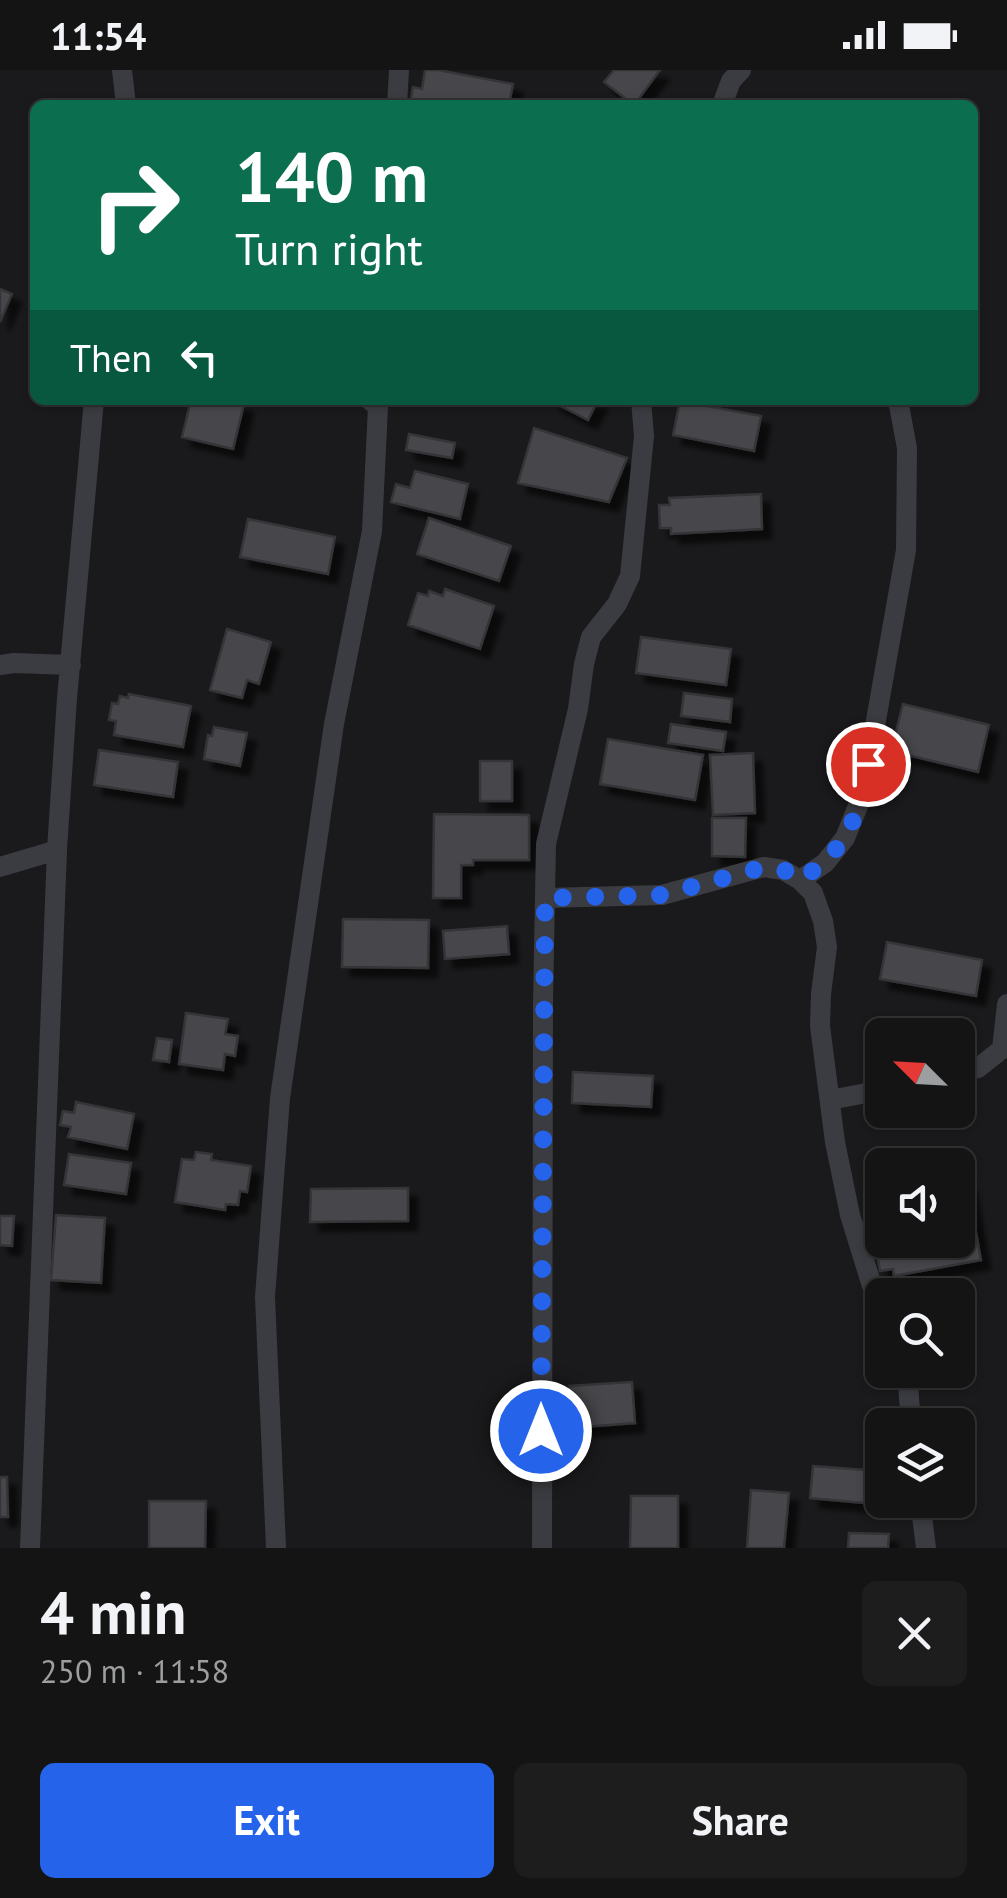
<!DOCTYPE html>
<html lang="en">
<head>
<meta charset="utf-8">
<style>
	:root { --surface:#141415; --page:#1d1d1e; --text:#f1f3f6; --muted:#9d9ea0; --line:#333334; --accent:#2563eb }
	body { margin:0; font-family:"PT Sans",sans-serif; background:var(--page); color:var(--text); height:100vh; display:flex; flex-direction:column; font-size:38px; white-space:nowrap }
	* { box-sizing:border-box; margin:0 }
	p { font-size:32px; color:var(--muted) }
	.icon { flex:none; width:55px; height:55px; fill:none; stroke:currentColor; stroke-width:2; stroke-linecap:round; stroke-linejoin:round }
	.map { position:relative; height:1478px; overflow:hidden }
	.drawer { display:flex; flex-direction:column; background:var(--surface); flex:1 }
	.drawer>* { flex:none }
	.top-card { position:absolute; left:30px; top:30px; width:948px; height:305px; border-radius:15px; box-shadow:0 2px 8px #0004,0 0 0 2px var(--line); background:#0b6e4f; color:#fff; overflow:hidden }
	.needle { width:65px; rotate:294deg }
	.fabs { position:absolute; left:865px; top:948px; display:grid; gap:20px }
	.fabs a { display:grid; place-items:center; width:110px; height:110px; border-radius:15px; background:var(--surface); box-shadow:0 2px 8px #0004,0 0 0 2px var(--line); font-size:50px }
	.pin { position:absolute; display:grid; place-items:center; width:85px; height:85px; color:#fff; margin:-42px; border:5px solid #fff; border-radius:50%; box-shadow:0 2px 10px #0007 }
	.me { position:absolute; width:110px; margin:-55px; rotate:0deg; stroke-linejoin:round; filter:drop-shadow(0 0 8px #0008) }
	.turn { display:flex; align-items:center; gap:35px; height:210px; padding:0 40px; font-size:45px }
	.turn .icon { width:130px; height:130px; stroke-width:2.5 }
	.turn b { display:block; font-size:70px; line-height:85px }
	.then { display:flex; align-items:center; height:95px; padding:0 40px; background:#0003; gap:20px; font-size:38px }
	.round { display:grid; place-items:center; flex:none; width:105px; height:105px; border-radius:15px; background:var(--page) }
	.head { display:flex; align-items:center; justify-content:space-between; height:170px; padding:0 40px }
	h1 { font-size:60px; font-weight:700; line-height:75px }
	.button { display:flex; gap:20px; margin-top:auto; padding:20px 40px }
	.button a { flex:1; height:115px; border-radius:15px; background:var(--accent); color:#fff; font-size:40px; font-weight:700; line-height:115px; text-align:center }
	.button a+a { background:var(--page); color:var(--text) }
	.status { display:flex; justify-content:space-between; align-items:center; height:70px; padding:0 50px; background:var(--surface); direction:ltr }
	.status svg { height:28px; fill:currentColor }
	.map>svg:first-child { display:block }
</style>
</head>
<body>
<div class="status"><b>11:54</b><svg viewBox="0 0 49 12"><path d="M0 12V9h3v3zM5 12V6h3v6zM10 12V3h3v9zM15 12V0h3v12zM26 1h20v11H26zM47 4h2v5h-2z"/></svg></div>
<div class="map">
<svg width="1007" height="1478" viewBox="0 0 1007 1478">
	<defs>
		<filter id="shadow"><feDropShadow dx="9" dy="9" stdDeviation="2.5" flood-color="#0009"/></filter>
	</defs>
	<rect width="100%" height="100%" fill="#1a1a1c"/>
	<path fill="#47474c" stroke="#343438" stroke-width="2.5" filter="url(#shadow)" d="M 425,0 L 438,0 L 513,14 L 509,35 L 410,34 L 413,17 L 422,19 Z
		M 614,0 L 660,0 L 634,35 L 604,12 Z
		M 0,219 L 12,224 L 0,252 Z
		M 191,330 L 227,330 L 244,334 L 233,379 L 182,367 Z
		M 549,330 L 598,330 L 588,350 Z
		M 680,331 L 761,346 L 754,381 L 673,365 Z
		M 534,358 L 627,388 L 609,432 L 518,413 Z
		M 409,364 L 455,373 L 452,388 L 406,380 Z
		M 415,401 L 468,414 L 460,449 L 391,432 L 396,414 L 410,418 Z
		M 761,424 L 762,459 L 671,464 L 671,458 L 660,458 L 659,435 L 670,435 L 669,428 Z
		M 429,448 L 511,476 L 499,511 L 417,484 Z
		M 248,449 L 335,467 L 328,504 L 240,487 Z
		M 445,519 L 494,536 L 480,579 L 408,555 L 418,523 L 428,526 L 429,521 L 443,526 Z
		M 227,559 L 271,572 L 259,614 L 247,610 L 242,628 L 210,620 Z
		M 641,567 L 731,579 L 726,615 L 636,603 Z
		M 684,623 L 732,629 L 730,652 L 681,646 Z
		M 129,624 L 191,636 L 183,677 L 114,665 L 116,651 L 109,650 L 112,633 L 118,634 L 120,626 L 128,628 Z
		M 903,634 L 989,655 L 978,702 L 891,681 Z
		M 671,654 L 726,662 L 723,681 L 668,673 Z
		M 214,657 L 247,663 L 240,696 L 204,689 L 208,665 L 212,666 Z
		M 608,669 L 703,685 L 695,730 L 600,714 Z
		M 99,680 L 178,692 L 173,727 L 94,715 Z
		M 753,683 L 755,743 L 713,745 L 710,685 Z
		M 480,691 L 512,691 L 512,731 L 480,731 Z
		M 434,744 L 529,745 L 529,790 L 473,790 L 473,795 L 461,795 L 461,828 L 433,828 Z
		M 712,748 L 746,748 L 745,787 L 712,786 Z
		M 343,849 L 429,850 L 428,898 L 342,897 Z
		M 507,856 L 509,884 L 445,889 L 443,861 Z
		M 887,872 L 982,890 L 976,926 L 880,909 Z
		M 186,943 L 228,949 L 225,964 L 238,966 L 235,986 L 225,984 L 223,1000 L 179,994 Z
		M 157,968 L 172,970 L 169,992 L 153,990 Z
		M 573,1002 L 653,1006 L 651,1037 L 572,1033 Z
		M 76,1032 L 134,1044 L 127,1079 L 68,1067 L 71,1057 L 60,1055 L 63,1041 L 74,1043 Z
		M 196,1082 L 212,1084 L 211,1090 L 251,1096 L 247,1122 L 240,1121 L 238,1135 L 226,1134 L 225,1140 L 175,1132 L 182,1089 L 194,1090 Z
		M 69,1084 L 131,1093 L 126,1124 L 64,1115 Z
		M 967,1113 L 981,1190 L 894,1206 L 893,1199 L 880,1201 L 877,1183 L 889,1180 L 888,1172 L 958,1170 L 958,1115 Z
		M 408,1118 L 408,1151 L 310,1152 L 311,1119 Z
		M 56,1145 L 105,1148 L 101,1213 L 51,1210 Z
		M 0,1146 L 14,1146 L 12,1176 L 0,1175 Z
		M 632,1312 L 635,1353 L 571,1358 L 569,1316 Z
		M 813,1396 L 878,1401 L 875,1434 L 810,1428 Z
		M 0,1407 L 7,1407 L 8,1447 L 0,1447 Z
		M 751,1420 L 789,1423 L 784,1478 L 747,1478 Z
		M 631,1426 L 678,1426 L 678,1478 L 630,1478 Z
		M 149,1431 L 206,1431 L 205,1478 L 149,1478 Z
		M 849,1463 L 889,1464 L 888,1478 L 848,1478 Z"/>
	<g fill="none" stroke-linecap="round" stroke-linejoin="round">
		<path stroke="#3b3c41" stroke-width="20" d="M 122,0 L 126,35
			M 397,35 L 399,0
			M 722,35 L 731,11 L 741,0
			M 0,595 L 14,593 L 71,595
			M 57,780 L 67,628 L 94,330
			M 0,797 L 57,780 L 30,1478
			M 800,810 L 825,793 L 845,768 L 860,731 L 875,656 L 906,480 L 907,378 L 898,330
			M 545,828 L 662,825 L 764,797 L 783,800 L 800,810 L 813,823 L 823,851 L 827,877 L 821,924 L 820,956 L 835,1072 L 850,1145 L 872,1216 L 882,1236
			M 958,1004 L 978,998 L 1002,979 L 1007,934
			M 830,1030 L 882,1020
			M 907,1300 L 911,1355
			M 920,1430 L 926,1478
			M 276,1478 L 265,1227 L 280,1028 L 334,654 L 372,461 L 378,337 L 370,330
			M 542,1478 L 543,933 L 546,774 L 578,639 L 584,594 L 591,567 L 617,534 L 630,506 L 644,366 L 641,330"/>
	</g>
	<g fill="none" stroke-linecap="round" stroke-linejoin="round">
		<path stroke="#2563eb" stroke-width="18" stroke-dasharray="0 32.4" d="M 541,1361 L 545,828 L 662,825 L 764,797 L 784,800 L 800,810 C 850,776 856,751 868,694"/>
	</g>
</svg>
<div class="fabs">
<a><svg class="needle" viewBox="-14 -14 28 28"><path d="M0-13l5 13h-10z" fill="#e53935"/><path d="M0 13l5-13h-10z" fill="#9d9ea0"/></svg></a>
<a><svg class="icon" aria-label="sound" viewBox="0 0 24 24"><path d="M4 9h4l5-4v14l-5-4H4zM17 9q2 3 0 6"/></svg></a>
<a><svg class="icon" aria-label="search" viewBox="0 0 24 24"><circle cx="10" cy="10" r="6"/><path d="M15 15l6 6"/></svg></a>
<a><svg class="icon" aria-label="layers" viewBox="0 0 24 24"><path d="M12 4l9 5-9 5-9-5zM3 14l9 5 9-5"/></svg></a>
</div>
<div class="pin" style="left:868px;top:694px;background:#d93025"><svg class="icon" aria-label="arrive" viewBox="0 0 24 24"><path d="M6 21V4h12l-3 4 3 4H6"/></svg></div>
<svg class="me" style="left:541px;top:1361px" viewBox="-20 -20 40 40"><circle r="17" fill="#2563eb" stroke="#fff" stroke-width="3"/><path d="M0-11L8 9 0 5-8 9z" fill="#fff"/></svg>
<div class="top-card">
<div class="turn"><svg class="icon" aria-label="right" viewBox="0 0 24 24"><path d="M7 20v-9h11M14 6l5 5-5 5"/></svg><div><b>140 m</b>Turn right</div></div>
<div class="then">Then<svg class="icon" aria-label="left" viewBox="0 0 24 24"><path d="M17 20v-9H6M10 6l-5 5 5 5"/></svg></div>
</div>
</div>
<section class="drawer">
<div class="head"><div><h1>4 min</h1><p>250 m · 11:58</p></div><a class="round"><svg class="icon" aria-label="close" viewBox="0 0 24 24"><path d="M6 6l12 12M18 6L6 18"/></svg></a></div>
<div class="button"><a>Exit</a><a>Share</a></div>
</section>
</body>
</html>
